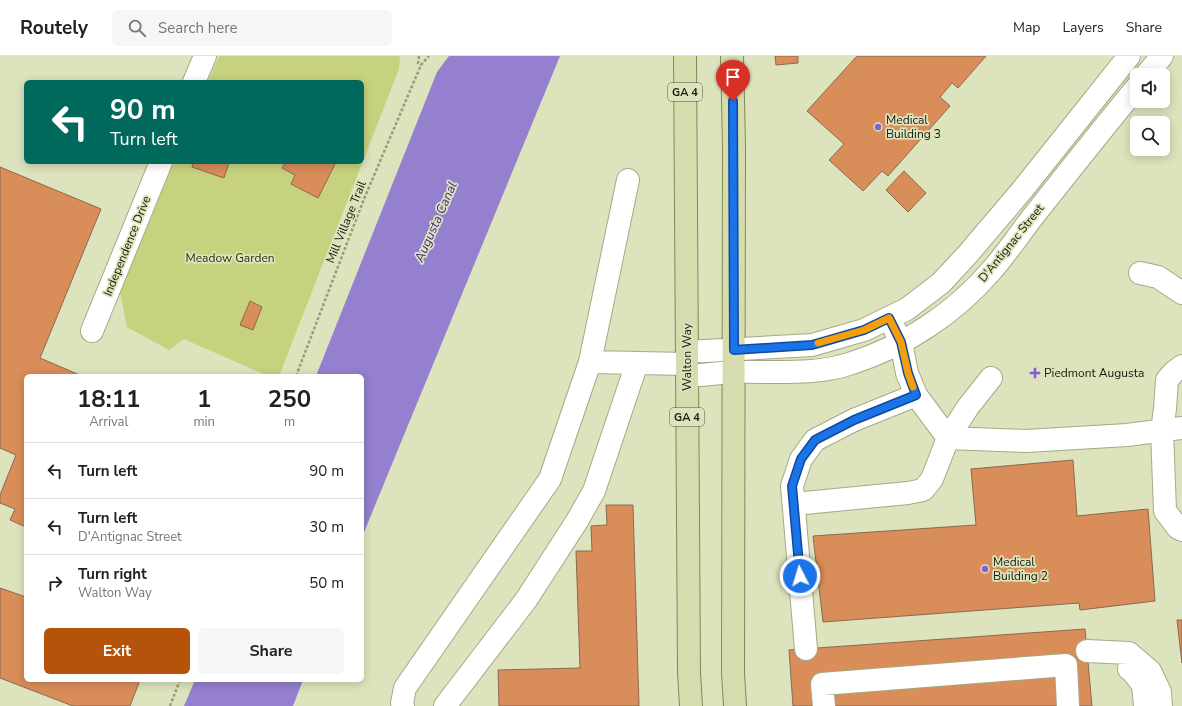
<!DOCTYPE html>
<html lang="en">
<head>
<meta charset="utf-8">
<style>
	:root { --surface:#fff; --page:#f6f6f6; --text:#222; --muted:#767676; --line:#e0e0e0; --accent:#b45309 }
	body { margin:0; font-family:"Nunito Sans",sans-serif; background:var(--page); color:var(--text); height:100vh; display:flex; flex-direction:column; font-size:15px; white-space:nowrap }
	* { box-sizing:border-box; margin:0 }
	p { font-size:13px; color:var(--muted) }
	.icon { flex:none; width:22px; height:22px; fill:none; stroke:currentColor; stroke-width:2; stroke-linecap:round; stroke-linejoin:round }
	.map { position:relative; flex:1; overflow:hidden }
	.sheet { position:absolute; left:24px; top:318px; width:340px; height:308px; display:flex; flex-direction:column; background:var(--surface); border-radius:6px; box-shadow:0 2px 10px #0003 }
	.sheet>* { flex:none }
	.top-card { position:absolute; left:24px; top:24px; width:340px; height:84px; border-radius:6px; box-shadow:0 2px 10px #0003; background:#00695c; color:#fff; overflow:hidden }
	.buttons { position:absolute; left:1130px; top:12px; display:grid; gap:8px }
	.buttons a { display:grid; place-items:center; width:40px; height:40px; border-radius:6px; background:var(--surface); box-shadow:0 2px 10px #0003; font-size:20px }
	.pin { position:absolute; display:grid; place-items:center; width:34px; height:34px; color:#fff; margin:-41px -17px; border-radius:50% 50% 50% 0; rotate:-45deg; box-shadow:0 0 4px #0007 }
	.pin .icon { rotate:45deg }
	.me { position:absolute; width:44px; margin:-22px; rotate:355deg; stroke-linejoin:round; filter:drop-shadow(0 0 3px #0008) }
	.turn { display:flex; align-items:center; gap:14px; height:84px; padding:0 20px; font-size:18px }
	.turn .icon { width:52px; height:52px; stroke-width:2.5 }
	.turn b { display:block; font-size:28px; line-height:34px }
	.eta { display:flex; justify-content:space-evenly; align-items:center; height:68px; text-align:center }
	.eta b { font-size:24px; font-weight:700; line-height:28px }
	.action { display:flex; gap:8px; margin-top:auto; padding:8px 20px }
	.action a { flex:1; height:46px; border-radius:6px; background:var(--accent); color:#fff; font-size:16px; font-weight:700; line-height:46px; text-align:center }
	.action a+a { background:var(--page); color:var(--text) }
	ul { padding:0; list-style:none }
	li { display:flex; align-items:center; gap:12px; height:56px; padding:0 20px; border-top:1px solid var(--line) }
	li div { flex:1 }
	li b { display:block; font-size:15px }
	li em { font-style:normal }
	header { display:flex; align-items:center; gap:24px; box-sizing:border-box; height:56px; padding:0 20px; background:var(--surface); border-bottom:1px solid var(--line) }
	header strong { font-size:19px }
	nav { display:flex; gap:22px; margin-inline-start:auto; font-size:14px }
	.search { width:280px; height:36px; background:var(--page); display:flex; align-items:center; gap:10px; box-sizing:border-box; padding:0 14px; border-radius:6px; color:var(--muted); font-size:15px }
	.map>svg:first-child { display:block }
</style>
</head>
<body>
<header>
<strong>Routely</strong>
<div class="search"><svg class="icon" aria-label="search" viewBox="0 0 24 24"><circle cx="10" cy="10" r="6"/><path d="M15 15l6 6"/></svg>Search here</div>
<nav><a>Map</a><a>Layers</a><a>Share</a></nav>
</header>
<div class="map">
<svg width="1182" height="650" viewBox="0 0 1182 650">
	<rect width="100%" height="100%" fill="#dde3bc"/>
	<path fill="#c7d27e" d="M 219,0 L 400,0 L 399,13 L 279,320 L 268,320 L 184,283 L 169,294 L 127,271 L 120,237 L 174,106 L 362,106 L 362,26 L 208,26 Z"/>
	<path fill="#9480ce" d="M 449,0 L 560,0 L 362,481 L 362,320 L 316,320 L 437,16 Z
		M 195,624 L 303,624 L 293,650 L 184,650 Z"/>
	<path fill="#d98d58" stroke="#8a6954" d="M 775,0 L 798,0 L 798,7 L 776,9 Z
		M 857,0 L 986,0 L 958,32 L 952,27 L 940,41 L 950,50 L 888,120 L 882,115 L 863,135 L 829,104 L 844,88 L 807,55 Z
		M 193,106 L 229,106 L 224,122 L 192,111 Z
		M 286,106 L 336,106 L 318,142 L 291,128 L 295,119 L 282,112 Z
		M 0,111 L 101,153 L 40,302 L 82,320 L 26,320 L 26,471 L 10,464 L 15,453 L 0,447 L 0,439 L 16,399 L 0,392 Z
		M 904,115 L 926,137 L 908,156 L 886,134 Z
		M 250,245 L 262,251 L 253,274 L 240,269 Z
		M 1073,404 L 1077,460 L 1148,453 L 1155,545 L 1080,554 L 1079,547 L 823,566 L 813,480 L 976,469 L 971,413 Z
		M 606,449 L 633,449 L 639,650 L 499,650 L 498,614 L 580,612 L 576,495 L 592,495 L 591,470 L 607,469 Z
		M 0,532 L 26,541 L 26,624 L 140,624 L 130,650 L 73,650 L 0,622 Z
		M 1177,564 L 1182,564 L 1182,607 Z
		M 1085,573 L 1092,650 L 793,650 L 789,594 Z"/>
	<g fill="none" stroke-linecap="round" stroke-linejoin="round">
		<defs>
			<path id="minor" d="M 1146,19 L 1162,0
				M 194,26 L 205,0
				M 628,124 L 590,306 L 687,308
				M 1140,217 L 1158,221 L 1182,237
				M 92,275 L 161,106
				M 687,296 L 812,289 L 864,274 L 907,253 L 941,227 L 967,199 L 1023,133 L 1129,0
				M 1182,310 L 1174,316 L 1167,324 L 1165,353 L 1162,374 L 1165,455 L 1178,472 L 1182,474
				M 687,320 C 703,319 719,317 735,316 C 774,315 815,320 852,307 C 905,290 955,257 991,215 C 1007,197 1020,177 1035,158 C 1069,115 1103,72 1137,31
				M 916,339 L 948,382 L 1026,385 L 1127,379 L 1182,372
				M 794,448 L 908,437 L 923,434 L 932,423 L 948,382 L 968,351 L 991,322
				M 806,593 L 792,430 L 801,403 L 815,384 L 854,364 L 916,339 L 907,317 L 901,286 L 895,274
				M 1087,595 L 1129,597 L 1150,615 L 1160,636 L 1161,650
				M 1129,613 L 1131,614 L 1143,629 L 1145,650
				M 403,650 L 402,647 L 405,632 L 550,423 L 590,306
				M 445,650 L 526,544 L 577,465 L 594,435 L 637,307
				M 824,650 L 822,628 L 1066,609 L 1068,650"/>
			<path id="major" d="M 685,0 L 689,616 L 691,650
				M 732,0 L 734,90 L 733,617 L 735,650"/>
		</defs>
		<use href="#minor" stroke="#a4aa85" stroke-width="24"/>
		<use href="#major" stroke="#828951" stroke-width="24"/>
		<path stroke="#989c7e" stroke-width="2.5" stroke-dasharray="3 2" stroke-linecap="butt" d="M 419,0 L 418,7 L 421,9
			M 296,320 L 364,143 L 421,9 L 429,0
			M 170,650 L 180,624"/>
		<use href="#minor" stroke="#fff" stroke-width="22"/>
		<use href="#major" stroke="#d6dcad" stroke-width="22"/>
	</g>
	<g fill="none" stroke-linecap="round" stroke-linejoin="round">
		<defs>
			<path id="route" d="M 733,45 L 734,294 L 812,289 L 864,274 L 889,262 L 901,286 L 908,317 L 916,339 L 854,364 L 815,384 L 801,403 L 792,430 L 800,520"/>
		</defs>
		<use href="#route" stroke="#114b97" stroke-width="10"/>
		<use href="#route" stroke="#1a73e8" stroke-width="7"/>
		<path stroke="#f59e0b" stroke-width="7" d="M 818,287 L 864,274 L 889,262 L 901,286 L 908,317 L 913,331"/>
	</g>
	<g fill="#845dd7" stroke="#dde3bc" stroke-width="1.5">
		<circle cx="878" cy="71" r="4"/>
		<path d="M1033 311h4v4h4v4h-4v4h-4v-4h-4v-4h4z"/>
		<circle cx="985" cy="513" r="4"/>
	</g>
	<g text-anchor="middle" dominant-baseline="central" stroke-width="3.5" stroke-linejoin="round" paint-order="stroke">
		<g fill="#dde3bc" stroke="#545742" stroke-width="1">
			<rect x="668" y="27" width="34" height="18" rx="3"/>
			<rect x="670" y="352" width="34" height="18" rx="3"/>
		</g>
		<g font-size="11" font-weight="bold" fill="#191b0d">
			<text x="685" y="36">GA 4</text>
			<text x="687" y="361">GA 4</text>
		</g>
		<g font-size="12" fill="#191b0d" stroke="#dde3bc" text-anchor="start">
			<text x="886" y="64">Medical<tspan x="886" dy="14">Building 3</tspan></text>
			<text x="1044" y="317">Piedmont Augusta</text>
			<text x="993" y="506">Medical<tspan x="993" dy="14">Building 2</tspan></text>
		</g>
		<g font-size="12" fill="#191b0d" stroke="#dde3bc">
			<text transform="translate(346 166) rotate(-68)">Mill Village Trail</text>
			<text transform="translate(1011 187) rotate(-51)">D'Antignac Street</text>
			<text transform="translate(127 190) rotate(-68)">Independence Drive</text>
			<text transform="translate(687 301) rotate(-90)">Walton Way</text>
		</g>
		<g font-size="12" fill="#2e320b" stroke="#dde3bc">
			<text x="230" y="202">Meadow Garden</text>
		</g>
		<g font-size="13" font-style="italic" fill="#46247f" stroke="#dde3bc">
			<text transform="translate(436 166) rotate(-66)">Augusta Canal</text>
		</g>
	</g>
</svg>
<div class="buttons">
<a><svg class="icon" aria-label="sound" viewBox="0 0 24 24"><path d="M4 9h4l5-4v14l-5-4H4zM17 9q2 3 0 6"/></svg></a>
<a><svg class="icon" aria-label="search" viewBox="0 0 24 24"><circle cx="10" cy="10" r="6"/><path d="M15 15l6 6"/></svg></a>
</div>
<div class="pin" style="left:733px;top:45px;background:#d93025"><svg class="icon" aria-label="arrive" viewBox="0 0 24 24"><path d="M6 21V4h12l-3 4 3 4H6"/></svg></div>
<svg class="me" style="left:800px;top:520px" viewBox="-20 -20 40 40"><circle r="17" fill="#1a73e8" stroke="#fff" stroke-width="3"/><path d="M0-11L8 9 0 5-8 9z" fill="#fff"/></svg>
<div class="top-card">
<div class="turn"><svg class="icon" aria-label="left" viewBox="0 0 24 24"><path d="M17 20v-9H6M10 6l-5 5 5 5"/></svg><div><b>90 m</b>Turn left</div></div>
</div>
<section class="sheet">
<div class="eta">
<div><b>18:11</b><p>Arrival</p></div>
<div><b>1</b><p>min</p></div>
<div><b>250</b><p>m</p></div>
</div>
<ul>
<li><svg class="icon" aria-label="left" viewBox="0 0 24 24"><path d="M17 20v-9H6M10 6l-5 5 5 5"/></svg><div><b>Turn left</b></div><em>90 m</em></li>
<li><svg class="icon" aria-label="left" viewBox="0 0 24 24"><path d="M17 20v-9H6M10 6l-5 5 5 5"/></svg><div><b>Turn left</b><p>D'Antignac Street</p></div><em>30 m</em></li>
<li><svg class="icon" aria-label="right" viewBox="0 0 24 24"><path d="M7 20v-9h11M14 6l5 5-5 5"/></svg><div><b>Turn right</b><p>Walton Way</p></div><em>50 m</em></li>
</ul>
<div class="action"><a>Exit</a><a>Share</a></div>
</section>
</div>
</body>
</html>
